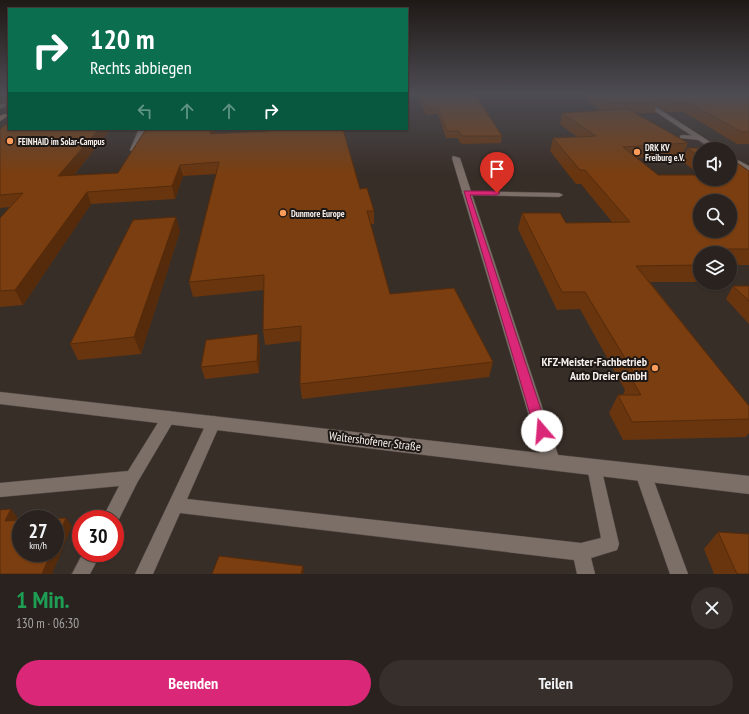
<!DOCTYPE html>
<html lang="de">
<head>
<meta charset="utf-8">
<style>
	:root { --surface:#2a221e; --page:#362f2b; --text:#f1f3f6; --muted:#a5a4a4; --line:#463f3c; --accent:#db2777 }
	body { margin:0; font-family:"PT Sans Narrow",sans-serif; background:var(--page); color:var(--text); height:100vh; display:flex; flex-direction:column; font-size:15px; white-space:nowrap }
	* { box-sizing:border-box; margin:0 }
	p { font-size:13px; color:var(--muted) }
	.icon { flex:none; width:22px; height:22px; fill:none; stroke:currentColor; stroke-width:2; stroke-linecap:round; stroke-linejoin:round }
	.map { position:relative; height:574px; overflow:hidden }
	.side { display:flex; flex-direction:column; background:var(--surface); flex:1 }
	.side>* { flex:none }
	.guide { position:absolute; left:8px; top:8px; width:400px; height:122px; border-radius:0px; box-shadow:0 1px 3px #0004,0 0 0 1px var(--line); background:#0b6e4f; color:#fff; overflow:hidden }
	.tools { position:absolute; left:693px; top:142px; display:grid; gap:8px }
	.tools a { display:grid; place-items:center; width:44px; height:44px; border-radius:50%; background:var(--surface); box-shadow:0 1px 3px #0004,0 0 0 1px var(--line); font-size:20px }
	.speed { position:absolute; left:12px; top:510px; display:flex; gap:8px; font-size:20px; font-weight:700; text-align:center }
	.speed>* { display:grid; place-content:center; width:52px; height:52px; border-radius:50%; background:var(--surface); box-shadow:0 1px 3px #0004,0 0 0 1px var(--line); line-height:1 }
	.speed small { font-size:10px; font-weight:400 }
	.speed .limit { border:6px solid #d22; background:#fff; color:#111 }
	.pin { position:absolute; display:grid; place-items:center; width:34px; height:34px; color:#fff; margin:-41px -17px; border-radius:50% 50% 50% 0; rotate:-45deg; box-shadow:0 0 4px #0007 }
	.pin .icon { rotate:45deg }
	.me { position:absolute; width:44px; margin:-22px; rotate:342deg; stroke-linejoin:round; filter:drop-shadow(0 0 3px #0008) }
	.turn { display:flex; align-items:center; gap:14px; height:84px; padding:0 16px; font-size:18px }
	.turn .icon { width:52px; height:52px; stroke-width:2.5 }
	.turn b { display:block; font-size:28px; line-height:34px }
	.lanes { display:flex; align-items:center; height:38px; padding:0 16px; background:#0003; justify-content:center; gap:20px; direction:ltr }
	.lanes .off { opacity:.35 }
	.round { display:grid; place-items:center; flex:none; width:42px; height:42px; border-radius:21px; background:var(--page) }
	.headline { display:flex; align-items:center; justify-content:space-between; height:68px; padding:0 16px }
	h1 { font-size:24px; font-weight:700; line-height:30px; color:#1e9e55 }
	.cta { display:flex; gap:8px; margin-top:auto; padding:8px 16px }
	.cta a { flex:1; height:46px; border-radius:24px; background:var(--accent); color:#fff; font-size:16px; font-weight:700; line-height:46px; text-align:center }
	.cta a+a { background:var(--page); color:var(--text) }
	.map>svg:first-child { display:block }
</style>
</head>
<body>
<div class="map">
<svg width="749" height="574" viewBox="0 0 749 574">
	<rect width="100%" height="100%" fill="#382e28"/>
	<g fill="none" stroke-linecap="round" stroke-linejoin="round">
		<defs>
			<path id="lane" d="M 9,101 L 9,104 L 0,109 L 0,105 Z
				M 139,129 L 145,129 L 136,150 L 131,151 L 130,150 Z
				M 682,135 L 700,136 L 703,138 L 700,140 L 680,138 L 680,136 Z
				M 463,191 L 559,193 L 563,195 L 559,197 L 466,195 L 462,193 Z
				M 169,411 L 174,413 L 176,417 L 137,483 L 116,525 L 115,519 L 102,519 L 119,486 L 0,497 L 0,483 L 128,471 L 164,413 Z
				M 214,416 L 219,418 L 221,422 L 187,499 L 581,543 L 601,538 L 587,467 L 589,462 L 594,460 L 599,462 L 601,467 L 619,544 L 617,550 L 591,558 L 595,574 L 577,574 L 574,560 L 180,513 L 153,574 L 135,574 L 207,422 L 209,418 Z
				M 643,466 L 648,468 L 651,473 L 688,574 L 670,574 L 635,473 L 638,468 Z
				M 83,553 L 101,553 L 90,574 L 72,574 Z"/>
			<path id="street" d="M 407,94 L 429,94 L 407,97 Z
				M 629,94 L 636,94 L 721,149 L 712,149 Z
				M 453,156 L 460,158 L 558,455 L 749,476 L 749,494 L 0,404 L 0,392 L 540,453 L 452,158 Z
				M 730,156 L 749,166 L 749,172 L 730,161 Z"/>
			<path id="secondary" d="M 4,114 L 9,115 L 0,121 L 0,116 Z"/>
		</defs>
		<use href="#lane" stroke="#544a45" stroke-width="1"/>
		<use href="#street" stroke="#544a45" stroke-width="1"/>
		<use href="#secondary" stroke="#544a45" stroke-width="1"/>
		<use href="#lane" fill="#7c6f68" fill-rule="evenodd"/>
		<use href="#street" fill="#7c6f68" fill-rule="evenodd"/>
		<use href="#secondary" fill="#a07e69" fill-rule="evenodd"/>
	</g>
	<path fill="#69350e" d="M 0,94 L 9,94 L 9,107 L 6,107 L 4,102 L 0,103 Z
		M 417,94 L 475,94 L 502,136 L 501,143 L 463,144 L 460,143 L 458,138 L 446,138 L 438,114 L 426,115 L 417,97 Z
		M 580,94 L 749,94 L 749,144 L 737,144 L 684,112 L 667,112 L 657,106 L 654,113 L 634,113 L 688,143 L 682,156 L 637,158 L 658,175 L 700,179 L 749,171 L 749,265 L 736,265 L 730,276 L 730,253 L 700,253 L 700,282 L 650,282 L 749,406 L 749,433 L 746,437 L 623,440 L 609,413 L 618,395 L 623,395 L 625,390 L 580,309 L 557,310 L 518,229 L 522,213 L 566,223 L 612,222 L 581,184 L 576,184 L 550,151 L 553,138 L 577,137 L 560,124 L 562,113 L 601,111 Z
		M 0,129 L 111,129 L 74,175 L 118,173 L 146,129 L 216,129 L 217,132 L 216,133 L 360,189 L 374,211 L 374,224 L 370,224 L 390,294 L 493,362 L 489,377 L 302,399 L 300,384 L 300,341 L 265,345 L 263,330 L 264,290 L 193,297 L 189,282 L 216,174 L 183,176 L 175,199 L 91,204 L 23,305 L 0,307 L 0,218 L 10,207 L 0,208 Z
		M 687,148 L 700,149 L 700,175 L 682,161 Z
		M 180,231 L 141,354 L 78,360 L 70,344 Z
		M 733,286 L 749,286 L 749,324 L 726,299 Z
		M 260,346 L 259,373 L 205,379 L 201,367 Z
		M 718,532 L 749,574 L 714,574 L 704,549 Z"/>
	<path fill="#552b0b" d="M 0,94 L 6,94 L 8,98 L 2,98 L 4,102 L 0,103 Z
		M 99,129 L 111,129 L 63,188 L 58,176 Z
		M 212,129 L 216,129 L 217,132 L 212,144 L 210,134 Z
		M 180,165 L 183,176 L 175,199 L 172,186 Z
		M 87,192 L 91,204 L 23,305 L 15,290 Z
		M 176,217 L 180,231 L 141,354 L 134,337 Z
		M 258,334 L 260,346 L 259,373 L 257,361 Z
		M 11,509 L 18,518 L 13,529 L 5,521 Z
		M 66,518 L 72,526 L 52,574 L 42,574 L 51,553 L 55,553 L 55,544 Z
		M 303,566 L 304,571 L 303,574 L 301,574 Z"/>
	<path fill="#7a3e10" stroke="#552b0b" fill-rule="evenodd" d="M 6,94 L 9,94 L 9,98 L 2,98 L 6,95 Z
		M 419,94 L 475,94 L 502,136 L 464,136 L 461,135 L 459,131 L 447,131 L 438,108 L 426,108 Z
		M 596,94 L 646,94 L 658,102 L 608,102 Z
		M 658,94 L 749,94 L 749,132 L 742,132 L 687,102 L 671,102 Z
		M 628,109 L 688,143 L 623,147 L 658,175 L 700,175 L 700,179 L 730,179 L 730,158 L 749,171 L 749,249 L 719,249 L 723,253 L 700,253 L 700,265 L 636,266 L 749,406 L 749,419 L 632,422 L 618,395 L 641,395 L 631,378 L 637,378 L 585,292 L 562,292 L 522,213 L 560,213 L 566,223 L 630,222 L 585,170 L 580,170 L 553,138 L 596,136 L 562,113 ZM 700,201 L 730,201 L 730,231 L 700,231 Z
		M 9,122 L 9,129 L 99,129 L 58,176 L 118,173 L 146,129 L 212,129 L 210,134 L 268,131 L 268,129 L 343,129 L 360,189 L 367,188 L 374,211 L 367,211 L 390,294 L 454,288 L 493,362 L 300,384 L 301,326 L 263,330 L 264,275 L 189,282 L 219,162 L 180,165 L 172,186 L 87,192 L 15,290 L 0,291 L 0,218 L 23,193 L 0,195 L 0,129 Z
		M 687,148 L 715,148 L 716,149 L 700,149 L 700,157 Z
		M 176,217 L 134,337 L 70,344 L 133,220 Z
		M 730,259 L 736,265 L 730,265 Z
		M 733,286 L 749,286 L 749,301 Z
		M 258,334 L 257,361 L 201,367 L 206,340 Z
		M 11,509 L 5,521 L 21,520 L 21,553 L 51,553 L 42,574 L 0,574 L 0,510 Z
		M 66,518 L 55,544 L 55,519 L 44,519 Z
		M 718,532 L 749,534 L 749,574 L 737,574 Z
		M 219,556 L 303,566 L 301,574 L 212,574 Z"/>
	<linearGradient id="sky" x2="0" y2="1"><stop stop-color="#1f1916"/><stop offset="0.54" stop-color="#4d4c53"/><stop offset="1" stop-color="#4d4c53" stop-opacity="0"/></linearGradient>
	<rect width="749" height="174" fill="url(#sky)"/>
	<path fill="#db2777" stroke="#8e194d" d="M 464,191 L 497,191 L 500,193 L 497,195 L 470,195 L 548,431 L 546,435 L 542,437 L 537,435 L 535,431 Z"/>
	<g fill="#fe9b59" stroke="#1c1714" stroke-width="1.5">
		<circle cx="10" cy="141" r="4"/>
		<circle cx="637" cy="152" r="4"/>
		<circle cx="283" cy="213" r="4"/>
		<circle cx="655" cy="368" r="4"/>
	</g>
	<g text-anchor="middle" dominant-baseline="central" stroke-width="4" stroke-linejoin="round" paint-order="stroke">
		<g font-size="9" font-weight="bold" fill="#f7f0ec" stroke="#1c1714" text-anchor="start">
			<text x="18" y="141">FEINHAID im Solar-Campus</text>
			<text x="645" y="147">DRK KV<tspan x="645" dy="10">Freiburg e.V.</tspan></text>
			<text x="291" y="213">Dunmore Europe</text>
		</g>
		<g font-size="12" font-weight="bold" fill="#f7f0ec" stroke="#1c1714" text-anchor="end">
			<text x="647" y="361">KFZ-Meister-Fachbetrieb<tspan x="647" dy="14">Auto Dreier GmbH</tspan></text>
		</g>
		<g font-size="12" fill="#f7f0ec" stroke="#1c1714">
			<text transform="translate(375 441) rotate(7)">Waltershofener Straße</text>
		</g>
	</g>
</svg>
<div class="tools">
<a><svg class="icon" aria-label="sound" viewBox="0 0 24 24"><path d="M4 9h4l5-4v14l-5-4H4zM17 9q2 3 0 6"/></svg></a>
<a><svg class="icon" aria-label="search" viewBox="0 0 24 24"><circle cx="10" cy="10" r="6"/><path d="M15 15l6 6"/></svg></a>
<a><svg class="icon" aria-label="layers" viewBox="0 0 24 24"><path d="M12 4l9 5-9 5-9-5zM3 14l9 5 9-5"/></svg></a>
</div>
<div class="speed"><div>27<small>km/h</small></div><div class="limit">30</div></div>
<div class="pin" style="left:497px;top:193px;background:#d93025"><svg class="icon" aria-label="arrive" viewBox="0 0 24 24"><path d="M6 21V4h12l-3 4 3 4H6"/></svg></div>
<svg class="me" style="left:542px;top:431px" viewBox="-20 -20 40 40"><circle r="19" fill="#fff"/><path d="M0-13L10 11 0 6-10 11z" fill="#db2777"/></svg>
<div class="guide">
<div class="turn"><svg class="icon" aria-label="right" viewBox="0 0 24 24"><path d="M7 20v-9h11M14 6l5 5-5 5"/></svg><div><b>120 m</b>Rechts abbiegen</div></div>
<div class="lanes"><svg class="icon off" aria-label="left" viewBox="0 0 24 24"><path d="M17 20v-9H6M10 6l-5 5 5 5"/></svg><svg class="icon off" aria-label="ahead" viewBox="0 0 24 24"><path d="M12 20V5M6 11l6-6 6 6"/></svg><svg class="icon off" aria-label="ahead" viewBox="0 0 24 24"><path d="M12 20V5M6 11l6-6 6 6"/></svg><svg class="icon" aria-label="right" viewBox="0 0 24 24"><path d="M7 20v-9h11M14 6l5 5-5 5"/></svg></div>
</div>
</div>
<section class="side">
<div class="headline"><div><h1>1 Min.</h1><p>130 m · 06:30</p></div><a class="round"><svg class="icon" aria-label="close" viewBox="0 0 24 24"><path d="M6 6l12 12M18 6L6 18"/></svg></a></div>
<div class="cta"><a>Beenden</a><a>Teilen</a></div>
</section>
</body>
</html>
